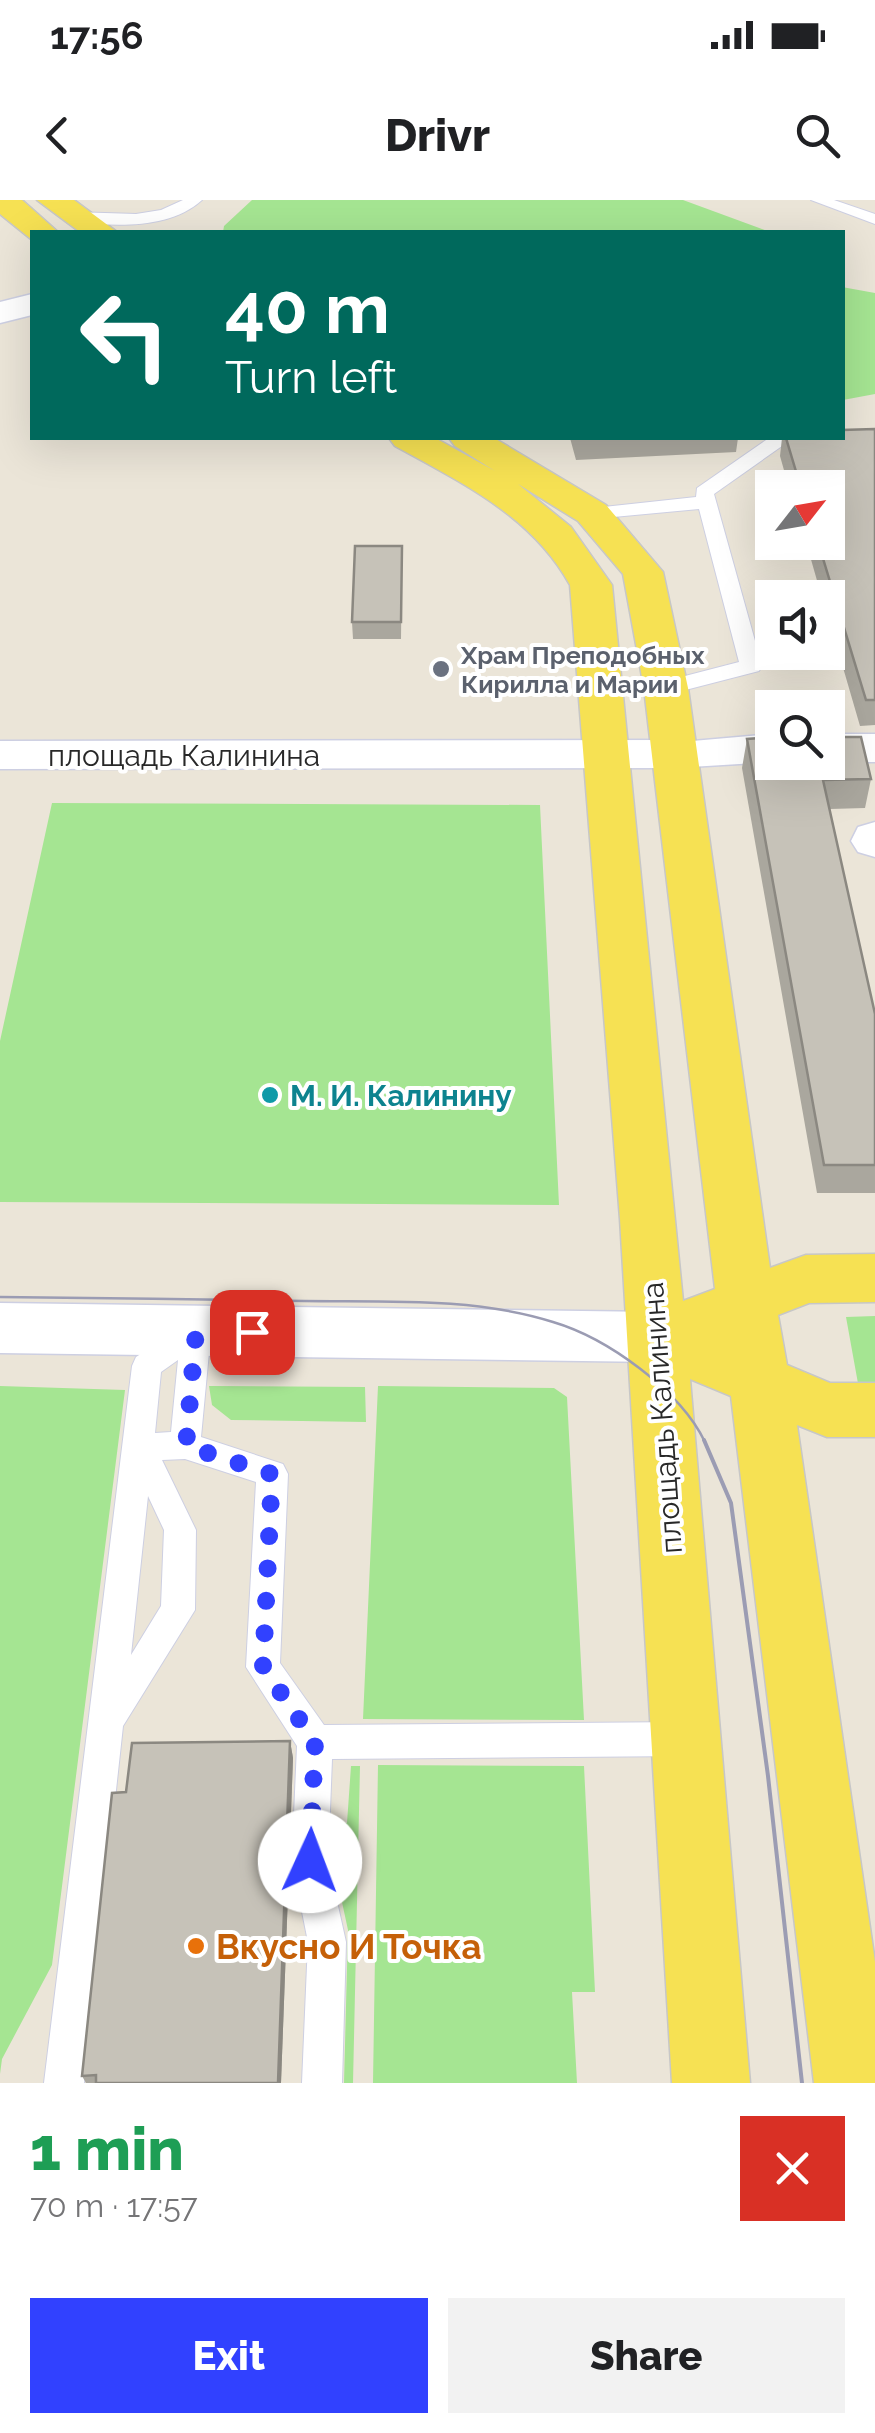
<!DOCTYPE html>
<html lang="en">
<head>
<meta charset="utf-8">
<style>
	:root { --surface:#fff; --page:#f2f2f2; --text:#202124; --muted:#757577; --accent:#3141ff }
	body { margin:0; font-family:Raleway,sans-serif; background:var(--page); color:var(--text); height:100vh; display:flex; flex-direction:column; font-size:38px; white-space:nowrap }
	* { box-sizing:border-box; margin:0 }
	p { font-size:32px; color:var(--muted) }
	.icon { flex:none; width:55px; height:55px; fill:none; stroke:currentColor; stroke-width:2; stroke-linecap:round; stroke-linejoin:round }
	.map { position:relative; height:1883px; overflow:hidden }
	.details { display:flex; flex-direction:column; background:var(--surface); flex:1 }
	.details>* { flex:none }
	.top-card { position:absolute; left:30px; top:30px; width:815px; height:210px; border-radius:0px; box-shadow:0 10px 40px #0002; background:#00695c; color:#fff; overflow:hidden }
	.needle { width:65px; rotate:59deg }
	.controls { position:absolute; left:755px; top:270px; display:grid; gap:20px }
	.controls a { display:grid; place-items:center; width:90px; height:90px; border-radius:0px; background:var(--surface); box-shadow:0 10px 40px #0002; font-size:50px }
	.pin { position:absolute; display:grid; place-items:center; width:85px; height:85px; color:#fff; margin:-42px; border-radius:20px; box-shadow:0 5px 15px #0006 }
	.me { position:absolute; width:110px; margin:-55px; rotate:2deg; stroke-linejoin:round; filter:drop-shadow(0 0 8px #0008) }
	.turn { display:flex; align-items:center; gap:35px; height:210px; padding:0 30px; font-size:45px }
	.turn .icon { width:130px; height:130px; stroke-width:2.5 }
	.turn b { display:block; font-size:70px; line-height:85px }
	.round { display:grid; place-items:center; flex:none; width:105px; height:105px; border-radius:0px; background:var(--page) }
	.head { display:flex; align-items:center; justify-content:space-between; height:170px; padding:0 30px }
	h1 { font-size:60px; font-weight:800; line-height:75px; color:#1e9e55 }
	.cta { display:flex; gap:20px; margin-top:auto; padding:20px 30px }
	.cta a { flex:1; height:115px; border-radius:0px; background:var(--accent); color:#fff; font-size:40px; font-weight:800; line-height:115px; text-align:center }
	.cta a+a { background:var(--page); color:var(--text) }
	.status { display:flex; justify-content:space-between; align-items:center; height:70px; padding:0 50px; background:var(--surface); direction:ltr }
	.status svg { height:28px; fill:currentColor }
	header { display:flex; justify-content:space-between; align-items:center; height:130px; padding:0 30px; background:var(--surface); font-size:45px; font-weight:800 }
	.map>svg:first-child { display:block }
</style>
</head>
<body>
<div class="status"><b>17:56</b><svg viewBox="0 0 49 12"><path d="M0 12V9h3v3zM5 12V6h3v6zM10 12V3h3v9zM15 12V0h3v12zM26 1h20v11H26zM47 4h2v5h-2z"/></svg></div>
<header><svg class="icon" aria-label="back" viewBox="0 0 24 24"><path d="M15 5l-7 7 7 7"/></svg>Drivr<svg class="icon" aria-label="search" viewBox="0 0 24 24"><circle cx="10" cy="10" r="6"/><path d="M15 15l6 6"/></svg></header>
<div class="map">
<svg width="875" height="1883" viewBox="0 0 875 1883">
	<rect width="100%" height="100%" fill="#ebe5d8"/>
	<path fill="#a5e592" d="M 252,0 L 683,0 L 770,32 L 223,32 L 224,26 Z
		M 842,87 L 875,93 L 875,194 L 843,200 Z
		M 52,603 L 540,605 L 559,1005 L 0,1002 L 0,841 Z
		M 875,1116 L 875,1189 L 859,1189 L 846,1117 Z
		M 0,1186 L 125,1190 L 52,1765 L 2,1859 L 0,1874 Z
		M 209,1186 L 365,1187 L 366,1222 L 231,1220 L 212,1205 Z
		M 378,1186 L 554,1188 L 567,1197 L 584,1520 L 363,1519 Z
		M 378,1565 L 584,1566 L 595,1792 L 572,1792 L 577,1883 L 373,1883 Z
		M 351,1566 L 360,1566 L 353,1883 L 344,1883 L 348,1730 L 331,1651 L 331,1622 L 347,1623 Z"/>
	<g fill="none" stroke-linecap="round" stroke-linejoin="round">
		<defs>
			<path id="service" d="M 183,0 L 202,0 C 169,30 115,26 73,22 L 65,17 L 73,12 L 136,14 L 161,10 Z
				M 811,0 L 834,0 L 875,14 L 875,24 Z
				M 875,232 L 875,244 L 782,246 L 714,294 L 762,466 L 759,471 L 666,495 L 658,493 L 655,488 L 658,483 L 739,462 L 699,309 L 592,319 L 582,313 L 585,309 L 696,297 L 697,288 L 769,238 L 842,238 L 842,233 Z
				M 196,1119 L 207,1122 L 211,1131 L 201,1237 L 283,1264 L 288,1274 L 280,1463 L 324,1525 L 686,1522 L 698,1527 L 703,1539 L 698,1551 L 686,1556 L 332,1559 L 328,1661 L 346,1742 L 342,1883 L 302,1883 L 308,1742 L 292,1661 L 297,1546 L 246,1467 L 256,1282 L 185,1259 L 162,1260 L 196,1330 L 195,1410 L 123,1526 L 84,1883 L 44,1883 L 132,1166 L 136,1157 ZM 178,1160 L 171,1232 L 155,1233 L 161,1172 ZM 148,1296 L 164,1330 L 161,1406 L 131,1455 Z"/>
			<path id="minor" d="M 772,534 L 772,562 L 674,568 L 658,564 L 651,554 L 658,544 Z
				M 828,534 L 875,534 L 875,562 L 828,562 Z
				M 875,622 L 875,657 L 858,652 L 851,641 L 858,627 Z"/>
			<path id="tertiary" d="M 32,94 L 32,115 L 0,123 L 0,102 Z
				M 674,540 L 690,544 L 697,554 L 690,564 L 674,568 L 0,569 L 0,541 Z"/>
			<path id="secondary" d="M 0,1103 L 656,1112 L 677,1119 L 686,1137 L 677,1155 L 656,1162 L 0,1153 Z"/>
			<path id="primary" d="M 0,0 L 22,0 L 58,32 L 32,32 L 31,39 L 0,14 Z
				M 37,0 L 74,0 L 117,32 L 80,32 Z
				M 389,238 L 435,238 L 495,271 L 455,246 L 449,238 L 494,238 L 606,305 L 663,372 L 688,488 L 770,1068 L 806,1055 L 875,1054 L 875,1102 L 809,1103 L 778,1115 L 787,1165 L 830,1183 L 875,1183 L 875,1237 L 827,1237 L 797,1225 L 875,1762 L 875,1883 L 814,1883 L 731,1196 L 690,1179 L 750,1883 L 672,1883 L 620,1019 L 570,385 C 532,316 462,283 395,246 ZM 518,284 L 578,321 L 623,374 L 644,488 L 715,1089 L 683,1101 L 612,385 L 571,327 Z"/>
		</defs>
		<use href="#service" stroke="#cdcfe2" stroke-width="2"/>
		<use href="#minor" stroke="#cdcfe2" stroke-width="3"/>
		<use href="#tertiary" stroke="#cdcfe2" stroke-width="3"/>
		<use href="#secondary" stroke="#cdcfe2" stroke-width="3"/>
		<use href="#primary" stroke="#c7c7c7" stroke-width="3"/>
		<use href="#service" fill="#fff" fill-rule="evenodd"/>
		<use href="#minor" fill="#fff" fill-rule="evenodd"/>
		<use href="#tertiary" fill="#fff" fill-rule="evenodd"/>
		<use href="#secondary" fill="#fff" fill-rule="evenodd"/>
		<use href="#primary" fill="#f6e153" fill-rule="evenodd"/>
		<path stroke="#9b9cb3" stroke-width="2.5" d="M 0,1097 C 101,1098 203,1099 304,1101 C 386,1102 474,1097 553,1122 C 607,1138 680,1190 705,1242"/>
		<path stroke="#9b9cb3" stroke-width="4" d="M 704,1240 L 731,1303 L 768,1576 L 802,1883"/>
	</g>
	<path fill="#aaa79e" d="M 875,229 L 875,525 L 860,526 L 828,416 L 828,398 L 822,398 L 806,342 L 828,342 L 828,288 L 789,288 L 780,256 L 782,238 L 842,238 Z
		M 570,238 L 738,238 L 736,252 L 576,260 Z
		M 402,346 L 401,439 L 353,439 L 352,422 Z
		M 834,537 L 871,579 L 865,608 L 830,609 L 875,814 L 875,993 L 817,993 L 742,568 L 747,539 Z
		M 290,1541 L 293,1558 L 281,1883 L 86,1883 L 82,1876 L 126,1592 Z"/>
	<path fill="#8b8881" d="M 290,1541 L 293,1558 L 281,1883 L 278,1883 Z"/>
	<path fill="#c6c2b8" stroke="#8b8881" stroke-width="2.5" d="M 875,229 L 875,500 L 866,500 L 818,342 L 828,342 L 828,288 L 801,288 L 786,238 L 842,238 L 842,230 Z
		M 355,346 L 402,346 L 401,422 L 352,422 Z
		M 828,526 L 830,526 L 834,537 L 861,537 L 871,579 L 823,580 L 875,814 L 875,965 L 824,965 L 747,539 L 772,537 L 772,562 L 828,562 Z
		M 290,1541 L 278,1883 L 96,1883 L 96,1875 L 82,1876 L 112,1593 L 126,1592 L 132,1543 Z"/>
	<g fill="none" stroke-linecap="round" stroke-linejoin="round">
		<path stroke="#3141ff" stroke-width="18" stroke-dasharray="0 32.4" d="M 252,1132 L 196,1131 L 186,1246 L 272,1274 L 263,1467 L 315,1542 L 310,1661"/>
	</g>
	<circle fill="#6b7280" stroke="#fff" stroke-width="4" cx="441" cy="469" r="10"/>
	<circle fill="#0f9aa8" stroke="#fff" stroke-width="4" cx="270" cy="895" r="10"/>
	<circle fill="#e8710a" stroke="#fff" stroke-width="4" cx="196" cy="1746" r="10"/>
	<g text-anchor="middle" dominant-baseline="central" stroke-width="8" stroke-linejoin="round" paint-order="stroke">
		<g font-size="25" font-weight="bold" fill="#5b616d" stroke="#fff" text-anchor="start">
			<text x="461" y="455">Храм Преподобных<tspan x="461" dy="29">Кирилла и Марии</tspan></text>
		</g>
		<g font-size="30" fill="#282828" stroke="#fff">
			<text x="184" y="555">площадь Калинина</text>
			<text transform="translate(662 1218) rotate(-94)">площадь Калинина</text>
		</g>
		<g font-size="30" font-weight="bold" fill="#0d838f" stroke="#fff" text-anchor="start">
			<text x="290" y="895">М. И. Калинину</text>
		</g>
		<g font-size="35" font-weight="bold" fill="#c56008" stroke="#fff" text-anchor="start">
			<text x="216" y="1746">Вкусно И Точка</text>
		</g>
	</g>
</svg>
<div class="controls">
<a><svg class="needle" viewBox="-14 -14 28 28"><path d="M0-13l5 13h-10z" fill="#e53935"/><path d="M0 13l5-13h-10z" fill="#757577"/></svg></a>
<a><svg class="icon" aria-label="sound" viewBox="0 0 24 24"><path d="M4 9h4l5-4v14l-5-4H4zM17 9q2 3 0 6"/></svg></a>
<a><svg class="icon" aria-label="search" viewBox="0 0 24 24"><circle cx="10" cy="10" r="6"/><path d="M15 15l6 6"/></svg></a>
</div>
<div class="pin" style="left:252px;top:1132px;background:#d93025"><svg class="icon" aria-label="arrive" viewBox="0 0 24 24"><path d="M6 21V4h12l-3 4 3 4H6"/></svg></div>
<svg class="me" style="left:310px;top:1661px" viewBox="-20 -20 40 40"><circle r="19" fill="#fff"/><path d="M0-13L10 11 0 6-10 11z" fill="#3141ff"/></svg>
<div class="top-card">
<div class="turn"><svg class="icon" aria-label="left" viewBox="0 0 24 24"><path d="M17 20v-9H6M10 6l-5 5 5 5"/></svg><div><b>40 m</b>Turn left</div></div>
</div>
</div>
<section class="details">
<div class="head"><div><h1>1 min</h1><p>70 m · 17:57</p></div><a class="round" style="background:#d93025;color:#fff"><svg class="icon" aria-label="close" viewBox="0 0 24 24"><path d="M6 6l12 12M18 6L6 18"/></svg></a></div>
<div class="cta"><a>Exit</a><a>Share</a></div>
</section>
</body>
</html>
